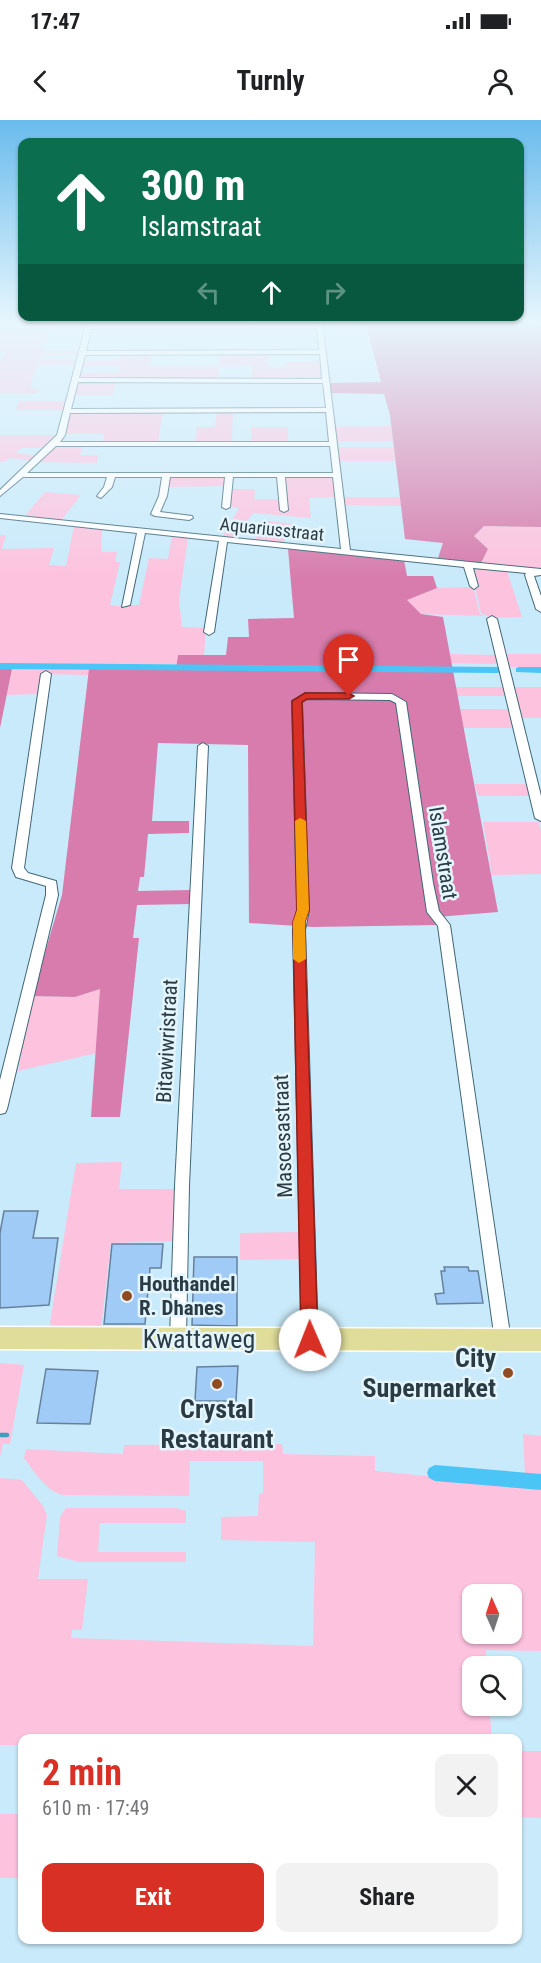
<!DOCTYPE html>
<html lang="en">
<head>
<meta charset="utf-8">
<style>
	:root { --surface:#fff; --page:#f2f2f2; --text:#202124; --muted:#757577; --accent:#d93025 }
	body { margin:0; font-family:"Roboto Condensed",sans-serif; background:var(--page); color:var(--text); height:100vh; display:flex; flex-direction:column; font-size:22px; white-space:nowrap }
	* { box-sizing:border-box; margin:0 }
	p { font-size:20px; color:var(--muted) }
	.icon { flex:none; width:33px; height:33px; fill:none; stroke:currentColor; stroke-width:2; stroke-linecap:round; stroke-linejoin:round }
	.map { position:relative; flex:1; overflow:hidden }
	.details { position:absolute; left:18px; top:1614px; width:504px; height:210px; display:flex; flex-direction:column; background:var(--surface); border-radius:12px; box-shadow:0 2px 4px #0004 }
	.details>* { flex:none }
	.top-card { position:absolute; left:18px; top:18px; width:506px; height:183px; border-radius:12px; box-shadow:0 2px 4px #0004; background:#0b6e4f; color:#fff; overflow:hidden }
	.needle { width:39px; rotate:357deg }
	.controls { position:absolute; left:462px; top:1464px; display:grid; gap:12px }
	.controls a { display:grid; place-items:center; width:60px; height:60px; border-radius:12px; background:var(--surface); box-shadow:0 2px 4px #0004; font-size:30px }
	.pin { position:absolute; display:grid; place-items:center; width:51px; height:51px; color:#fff; margin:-62px -26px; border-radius:50% 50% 50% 0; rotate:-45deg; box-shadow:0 0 6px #0007 }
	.pin .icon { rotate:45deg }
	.me { position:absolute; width:66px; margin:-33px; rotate:359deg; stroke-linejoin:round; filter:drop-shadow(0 0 4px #0008) }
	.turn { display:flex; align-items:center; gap:21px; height:126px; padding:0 24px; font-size:27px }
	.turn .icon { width:78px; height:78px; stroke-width:2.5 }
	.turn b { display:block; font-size:42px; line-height:51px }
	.lanes { display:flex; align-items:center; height:57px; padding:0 24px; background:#0003; justify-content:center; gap:30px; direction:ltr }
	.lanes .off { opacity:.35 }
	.round { display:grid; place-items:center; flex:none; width:63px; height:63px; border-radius:12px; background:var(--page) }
	.head { display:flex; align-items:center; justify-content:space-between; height:102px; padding:0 24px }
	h1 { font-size:36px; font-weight:700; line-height:45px; color:var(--accent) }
	.primary-button { display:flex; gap:12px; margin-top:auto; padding:12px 24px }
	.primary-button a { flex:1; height:69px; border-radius:12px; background:var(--accent); color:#fff; font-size:24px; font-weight:700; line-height:69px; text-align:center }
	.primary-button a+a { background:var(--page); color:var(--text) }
	.status { display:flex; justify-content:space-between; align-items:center; height:42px; padding:0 30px; background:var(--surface); direction:ltr }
	.status svg { height:16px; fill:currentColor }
	header { display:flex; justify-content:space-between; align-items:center; height:78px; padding:0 24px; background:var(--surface); font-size:27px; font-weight:700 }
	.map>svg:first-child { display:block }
</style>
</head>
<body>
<div class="status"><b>17:47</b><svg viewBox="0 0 49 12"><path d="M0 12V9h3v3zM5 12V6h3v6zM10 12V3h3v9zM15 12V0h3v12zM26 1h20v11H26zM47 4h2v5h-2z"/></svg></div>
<header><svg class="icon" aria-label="back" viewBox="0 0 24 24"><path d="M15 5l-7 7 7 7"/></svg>Turnly<svg class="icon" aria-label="person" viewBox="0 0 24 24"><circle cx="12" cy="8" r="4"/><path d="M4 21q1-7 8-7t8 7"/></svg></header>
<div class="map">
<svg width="541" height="1843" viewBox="0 0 541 1843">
	<rect width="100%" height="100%" fill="#c9eafa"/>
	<path fill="#fdc2de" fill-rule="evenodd" d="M 0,201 L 54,201 L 42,231 L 82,231 L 81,235 L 40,236 L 39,239 L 80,240 L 78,245 L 37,245 L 30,268 L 39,269 L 37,273 L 0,273 L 0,242 L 5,232 L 0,231 Z
		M 152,233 L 150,246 L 218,246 L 220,234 L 269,234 L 269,247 L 285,247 L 286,242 L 323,241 L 324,259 L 252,261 L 252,246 L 219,247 L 218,259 L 79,258 L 80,253 L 119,252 L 119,246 L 83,246 L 84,241 L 120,240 L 121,234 Z
		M 79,261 L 116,261 L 112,275 L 74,275 Z
		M 19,281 L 68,281 L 66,290 L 16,290 Z
		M 163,291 L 158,323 L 102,324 L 104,314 L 63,314 L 70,293 Z
		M 217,291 L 233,291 L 232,323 L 195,323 L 197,307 L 215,307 Z
		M 391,306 L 393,321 L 335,321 L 334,307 Z
		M 251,307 L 288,307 L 288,323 L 251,323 Z
		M 0,315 L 58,315 L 48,328 L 21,328 L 16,333 L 39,336 L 33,341 L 10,338 L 5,342 L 0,342 Z
		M 56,326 L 83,326 L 80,335 L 98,335 L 97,343 L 38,342 Z
		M 336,327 L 394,327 L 395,341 L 338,341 Z
		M 169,356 L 226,356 L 226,366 L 166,367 Z
		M 330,356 L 334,358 L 336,377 L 309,378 L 311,398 L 253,393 L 234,420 L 221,419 L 239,388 L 228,386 L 229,369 L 255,369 L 254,379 L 280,379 L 280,390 L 286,391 L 283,357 Z
		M 45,372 L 81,375 L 60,402 L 23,398 Z
		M 340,377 L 400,377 L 401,386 L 341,385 Z
		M 267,401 L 293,404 L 283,423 L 254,420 Z
		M 74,406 L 102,409 L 101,432 L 117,432 L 115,442 L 120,442 L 110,485 L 126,487 L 127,485 L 139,485 L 149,438 L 168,439 L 172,417 L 188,418 L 179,480 L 182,507 L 206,508 L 204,535 L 178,535 L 177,544 L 0,544 L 0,415 L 6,415 L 2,429 L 54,428 L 49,445 L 66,446 Z
		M 484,406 L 541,407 L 541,449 L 481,443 L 488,429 L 474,416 Z
		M 476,447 L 507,451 L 522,497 L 491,498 L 481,493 L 475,467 L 478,466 L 473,448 Z
		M 473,467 L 480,494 L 485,496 L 421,494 L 406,480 L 437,468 Z
		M 450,534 L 497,535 L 499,544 L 450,543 Z
		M 503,534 L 541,534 L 541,548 L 507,547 Z
		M 12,549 L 89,549 L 89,555 L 43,554 L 40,574 L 7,575 Z
		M 455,567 L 505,567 L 507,576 L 457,576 Z
		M 512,567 L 541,567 L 541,598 L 519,598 Z
		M 459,589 L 511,589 L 516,608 L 463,608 Z
		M 475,664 L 529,664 L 532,676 L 478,676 Z
		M 483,702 L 539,702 L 541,712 L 541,754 L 492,755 Z
		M 100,869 L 97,933 L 18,951 L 32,876 L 75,877 Z
		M 122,1042 L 119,1069 L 177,1069 L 176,1121 L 111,1123 L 100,1216 L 53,1211 L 50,1203 L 76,1043 Z
		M 306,1112 L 308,1139 L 240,1140 L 240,1113 Z
		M 0,1243 L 24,1245 L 10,1324 L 3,1324 L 0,1337 Z
		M 523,1314 L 541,1316 L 541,1357 L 525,1355 Z
		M 282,1324 L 283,1334 L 375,1336 L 375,1351 L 541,1367 L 541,1531 L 486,1530 L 486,1546 L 472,1546 L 472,1586 L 489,1586 L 492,1618 L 22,1618 L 22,1625 L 0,1625 L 0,1358 L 22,1360 L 43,1386 L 47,1395 L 38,1459 L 88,1459 L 82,1510 L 72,1510 L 71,1518 L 313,1526 L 315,1422 L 221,1420 L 221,1397 L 258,1396 L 259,1374 L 263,1373 L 263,1341 L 190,1341 L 189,1376 L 64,1375 C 47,1373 34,1351 24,1338 L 26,1329 L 123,1334 L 124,1325 ZM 472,1474 L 512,1474 L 512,1514 L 472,1514 Z
		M 66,1388 L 176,1388 L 186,1391 L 186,1403 L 100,1403 L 98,1432 L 186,1432 L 186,1442 L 79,1442 L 57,1436 L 60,1397 Z
		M 518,1631 L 541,1631 L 541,1698 L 518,1697 Z
		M 0,1694 L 22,1694 L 22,1758 L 0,1758 Z"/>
	<path fill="#d77cac" d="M 365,201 L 541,201 L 541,407 L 484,406 L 474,416 L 488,429 L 481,443 L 438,438 L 443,423 L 405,419 L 390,295 L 384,274 L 330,273 L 330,263 L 381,262 Z
		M 288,429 L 404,440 L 407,456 L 433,456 L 437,468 L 407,480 L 421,494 L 443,497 L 498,792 L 437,797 L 438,805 L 313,807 L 249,803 L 248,625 L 158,623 L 152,701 L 189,701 L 189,713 L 148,714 L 144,757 L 140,757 L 138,771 L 191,770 L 191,784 L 137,785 L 133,818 L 139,818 L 120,997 L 91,997 L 100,869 L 75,877 L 32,876 L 62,775 L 89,549 L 176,549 L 178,535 L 226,535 L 228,517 L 249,517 L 248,499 L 294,498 Z
		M 0,549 L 12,549 L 0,608 Z"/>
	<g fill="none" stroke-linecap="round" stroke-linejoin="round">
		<path stroke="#409cc0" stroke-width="4.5" d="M 0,1315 L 7,1315"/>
		<path fill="#4ac5f5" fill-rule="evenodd" d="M 0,543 L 498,547 L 502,550 L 498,553 L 0,549 Z
			M 519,547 L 541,547 L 541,553 L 516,552 L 516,548 Z
			M 435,1345 L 541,1354 L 541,1370 L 435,1361 L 429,1358 L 427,1353 L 429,1348 Z"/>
	</g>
	<path fill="#a0cbf6" stroke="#66819c" stroke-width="1.5" d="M 4,1091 L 38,1091 L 33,1118 L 58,1118 L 49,1185 L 0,1188 L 0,1113 Z
		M 112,1124 L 163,1124 L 161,1148 L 150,1148 L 145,1204 L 104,1204 Z
		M 194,1137 L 237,1137 L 237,1206 L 192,1205 Z
		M 444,1147 L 468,1147 L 469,1151 L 478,1151 L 483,1183 L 437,1184 L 435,1174 L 444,1173 L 441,1151 L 445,1151 Z
		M 238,1246 L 236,1281 L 195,1281 L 197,1247 Z
		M 46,1249 L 98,1251 L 90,1304 L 37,1303 Z"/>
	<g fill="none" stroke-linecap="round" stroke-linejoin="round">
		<defs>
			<path id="minor" d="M 87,201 L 93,201 L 92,205 L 316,205 L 316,201 L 322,201 L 350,430 L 541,449 L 541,455 L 534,456 L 541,476 L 541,492 L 536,489 L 525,455 L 526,453 L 473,448 L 478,466 L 474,469 L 470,466 L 464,447 L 227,422 L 214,512 L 209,515 L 204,512 L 219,421 L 145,413 L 130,485 L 122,487 L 137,413 L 0,398 L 0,394 L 341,429 L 333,357 L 285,357 L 288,390 L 284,392 L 280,390 L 277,357 L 233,357 L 230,387 L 226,389 L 222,387 L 225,357 L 170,357 L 167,376 L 160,392 L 192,396 L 193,398 L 189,400 L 155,396 L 151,394 L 159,376 L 162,357 L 115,357 L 112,367 L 101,378 L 97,376 L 104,367 L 107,357 L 23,357 L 0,376 L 0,370 L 57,315 ZM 91,209 L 317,209 L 319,230 L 86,231 ZM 320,234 L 322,259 L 79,258 L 85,235 ZM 78,262 L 323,263 L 326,288 L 71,289 ZM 326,292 L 329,322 L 60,322 L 65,315 L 70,293 ZM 56,326 L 330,326 L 333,353 L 27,353 Z
				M 492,496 L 497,499 L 541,676 L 541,701 L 535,698 L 487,499 Z
				M 46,551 L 51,554 L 24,748 L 28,753 L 56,761 L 58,775 L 7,989 L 5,993 L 0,994 L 0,960 L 46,775 L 46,766 L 16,757 L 12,748 L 41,554 Z
				M 305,573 L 392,574 L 406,582 L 433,763 L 439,791 L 450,805 L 511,1221 L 509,1226 L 503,1228 L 497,1226 L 495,1221 L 438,806 L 427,792 L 396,583 L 390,580 L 307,579 L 302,582 L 309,790 L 305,810 L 318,1220 L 316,1225 L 310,1227 L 304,1225 L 302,1220 L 293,810 L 297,790 L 292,581 Z
				M 203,623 L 208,626 L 189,1066 L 186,1218 L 184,1223 L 178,1225 L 172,1223 L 170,1218 L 175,1066 L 198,626 Z"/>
			<path id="primary" d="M 0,1207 L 541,1209 L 541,1231 L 0,1229 Z"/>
		</defs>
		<use href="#minor" stroke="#406778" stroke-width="2"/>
		<use href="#primary" stroke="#fff" stroke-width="3"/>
		<use href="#minor" fill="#fff" fill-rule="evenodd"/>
		<use href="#primary" fill="#dfdd99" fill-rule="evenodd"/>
	</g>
	<linearGradient id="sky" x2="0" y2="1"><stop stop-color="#69bbed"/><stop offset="0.44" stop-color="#e7f6fd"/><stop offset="1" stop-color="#e7f6fd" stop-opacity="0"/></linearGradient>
	<rect width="541" height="459" fill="url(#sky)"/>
	<path fill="#d93025" stroke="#8d1f18" stroke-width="1.5" d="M 305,573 L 349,573 L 354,576 L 349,579 L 307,579 L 302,582 L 309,790 L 305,802 L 306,856 L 318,1220 L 316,1225 L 310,1227 L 304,1225 L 301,1220 L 293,802 L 297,790 L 292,581 Z"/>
	<path fill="#f59e0b" d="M 300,698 L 306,701 L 309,790 L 305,802 L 306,839 L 299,843 L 293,839 L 293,802 L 297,790 L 295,701 Z"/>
	<g fill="#904b22" stroke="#e4f5fd" stroke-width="2">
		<circle cx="127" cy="1176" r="6"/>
		<circle cx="508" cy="1253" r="6"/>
		<circle cx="217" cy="1264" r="6"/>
	</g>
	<g text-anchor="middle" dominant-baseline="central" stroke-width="5" stroke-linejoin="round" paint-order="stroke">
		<g font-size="18" fill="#2a3b43" stroke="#e4f5fd">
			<text transform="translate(272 409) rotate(6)">Aquariusstraat</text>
		</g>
		<g font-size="21" fill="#2a3b43" stroke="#e4f5fd">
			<text transform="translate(443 733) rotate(81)">Islamstraat</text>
			<text transform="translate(167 921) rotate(-87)">Bitawiwristraat</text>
			<text transform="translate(283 1016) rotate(-92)">Masoesastraat</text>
		</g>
		<g font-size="21" font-weight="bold" fill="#2a3b43" stroke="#e4f5fd" text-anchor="start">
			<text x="139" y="1164">Houthandel<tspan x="139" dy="24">R. Dhanes</tspan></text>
		</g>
		<g font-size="26" fill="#2a3b43" stroke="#e4f5fd">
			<text x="199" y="1219">Kwattaweg</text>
		</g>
		<g font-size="26" font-weight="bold" fill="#2a3b43" stroke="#e4f5fd" text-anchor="end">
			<text x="496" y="1238">City<tspan x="496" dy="30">Supermarket</tspan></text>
			<text x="217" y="1289" text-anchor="middle">Crystal<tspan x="217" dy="30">Restaurant</tspan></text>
		</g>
	</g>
</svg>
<div class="controls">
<a><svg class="needle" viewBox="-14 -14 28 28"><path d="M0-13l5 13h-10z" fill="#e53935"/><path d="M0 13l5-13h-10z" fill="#757577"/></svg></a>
<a><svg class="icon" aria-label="search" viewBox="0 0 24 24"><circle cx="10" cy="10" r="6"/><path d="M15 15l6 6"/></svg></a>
</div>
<div class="pin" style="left:349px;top:576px;background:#d93025"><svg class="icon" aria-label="arrive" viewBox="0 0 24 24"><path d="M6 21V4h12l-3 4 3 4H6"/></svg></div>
<svg class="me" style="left:310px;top:1220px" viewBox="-20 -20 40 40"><circle r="19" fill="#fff"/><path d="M0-13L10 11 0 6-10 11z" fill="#d93025"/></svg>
<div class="top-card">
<div class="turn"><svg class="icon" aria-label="ahead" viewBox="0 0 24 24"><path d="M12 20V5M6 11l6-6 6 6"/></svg><div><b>300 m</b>Islamstraat</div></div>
<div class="lanes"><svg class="icon off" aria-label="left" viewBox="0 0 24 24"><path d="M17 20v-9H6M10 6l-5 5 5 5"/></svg><svg class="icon" aria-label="ahead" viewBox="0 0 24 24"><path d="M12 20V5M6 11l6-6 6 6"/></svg><svg class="icon off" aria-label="right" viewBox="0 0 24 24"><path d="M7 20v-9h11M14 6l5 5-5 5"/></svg></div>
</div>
<section class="details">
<div class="head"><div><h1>2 min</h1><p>610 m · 17:49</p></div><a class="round"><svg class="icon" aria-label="close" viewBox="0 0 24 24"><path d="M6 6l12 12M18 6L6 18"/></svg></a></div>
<div class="primary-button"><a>Exit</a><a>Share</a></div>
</section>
</div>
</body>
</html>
